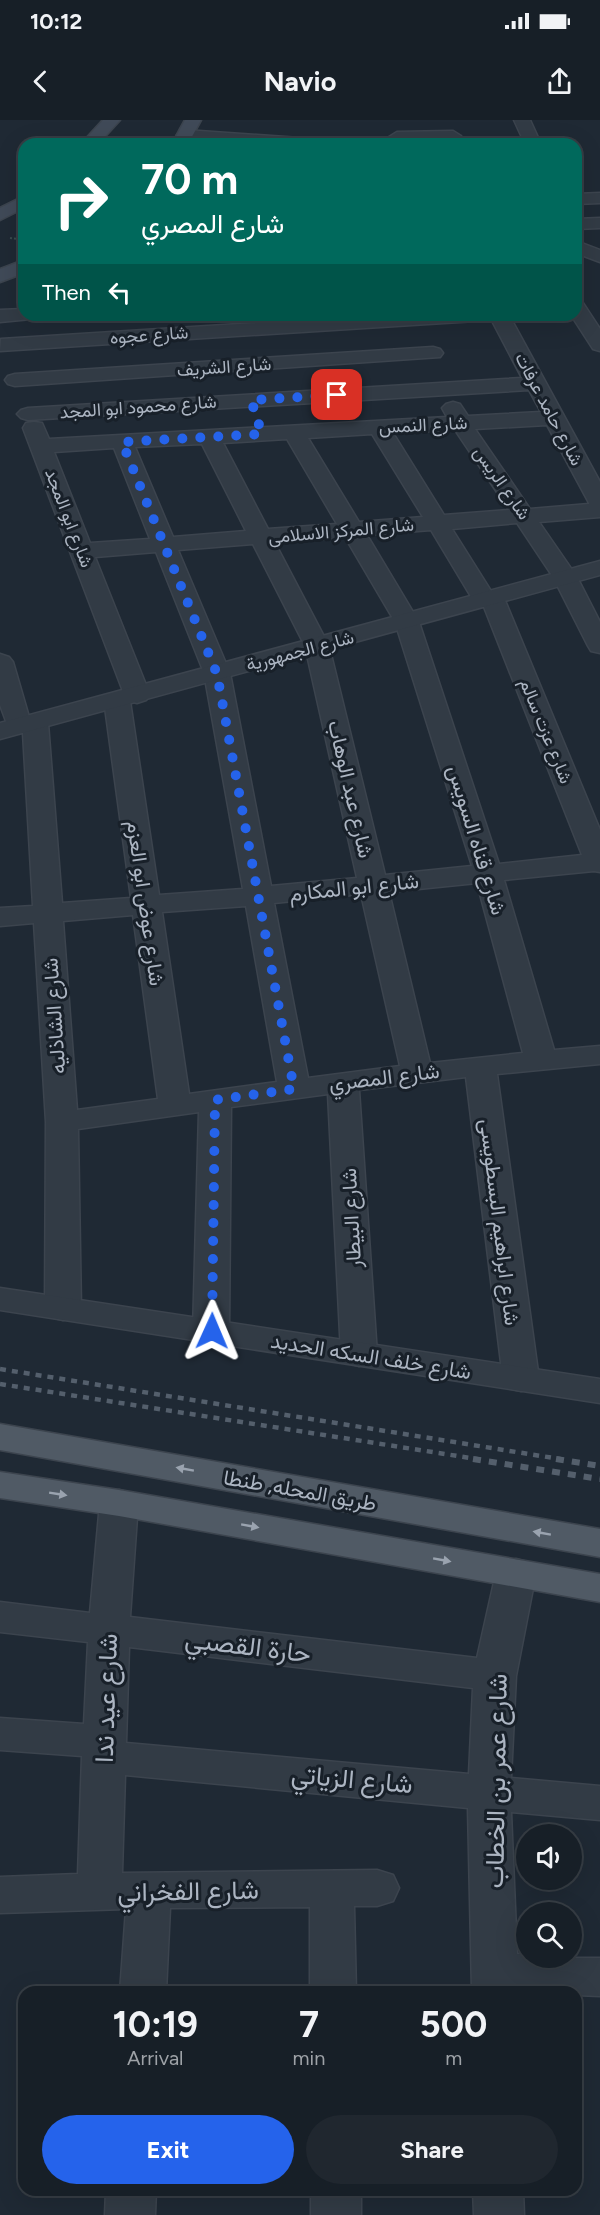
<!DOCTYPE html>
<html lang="en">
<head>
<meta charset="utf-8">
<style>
	:root { --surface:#171f27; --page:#20272f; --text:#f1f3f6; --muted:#9ea2a7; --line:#363d44; --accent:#2563eb }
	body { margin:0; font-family:Figtree,Vazirmatn,sans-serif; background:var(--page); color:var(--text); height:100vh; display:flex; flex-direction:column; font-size:22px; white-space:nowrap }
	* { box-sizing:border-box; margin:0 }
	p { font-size:20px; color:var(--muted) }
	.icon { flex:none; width:33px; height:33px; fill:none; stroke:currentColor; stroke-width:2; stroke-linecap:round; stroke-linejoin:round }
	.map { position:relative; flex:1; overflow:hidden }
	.drawer { position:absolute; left:18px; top:1866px; width:564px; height:210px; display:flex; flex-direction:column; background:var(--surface); border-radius:18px; box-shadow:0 6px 24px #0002,0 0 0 2px var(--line) }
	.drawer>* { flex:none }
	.hud { position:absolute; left:18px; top:18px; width:564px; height:183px; border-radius:18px; box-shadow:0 6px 24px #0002,0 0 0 2px var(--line); background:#00695c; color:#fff; overflow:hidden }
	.buttons { position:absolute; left:516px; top:1704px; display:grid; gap:12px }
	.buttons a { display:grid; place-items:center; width:66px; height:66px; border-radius:50%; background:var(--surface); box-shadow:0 6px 24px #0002,0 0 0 2px var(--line); font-size:30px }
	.pin { position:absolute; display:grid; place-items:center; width:51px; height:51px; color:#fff; margin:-26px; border-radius:12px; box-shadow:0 3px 9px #0006 }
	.me { position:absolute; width:66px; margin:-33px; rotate:1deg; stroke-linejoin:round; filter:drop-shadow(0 0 4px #0008) }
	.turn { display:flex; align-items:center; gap:21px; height:126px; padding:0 24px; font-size:27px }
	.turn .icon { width:78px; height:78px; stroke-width:2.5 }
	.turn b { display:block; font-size:42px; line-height:51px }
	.then { display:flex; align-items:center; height:57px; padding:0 24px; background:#0003; gap:12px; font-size:22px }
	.eta { display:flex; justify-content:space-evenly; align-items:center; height:102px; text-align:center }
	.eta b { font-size:36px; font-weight:700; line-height:42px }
	.button { display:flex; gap:12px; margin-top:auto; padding:12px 24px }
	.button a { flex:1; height:69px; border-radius:36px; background:var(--accent); color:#fff; font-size:24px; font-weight:700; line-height:69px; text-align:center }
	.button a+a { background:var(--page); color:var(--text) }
	.status { display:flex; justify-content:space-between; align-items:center; height:42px; padding:0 30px; background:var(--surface); direction:ltr }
	.status svg { height:16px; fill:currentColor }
	header { display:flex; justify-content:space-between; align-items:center; height:78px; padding:0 24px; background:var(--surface); font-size:27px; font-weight:700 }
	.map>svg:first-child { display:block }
</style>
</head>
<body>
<div class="status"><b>10:12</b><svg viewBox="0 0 49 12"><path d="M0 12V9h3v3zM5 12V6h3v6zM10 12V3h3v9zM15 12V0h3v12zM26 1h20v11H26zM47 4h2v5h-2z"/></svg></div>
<header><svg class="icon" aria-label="back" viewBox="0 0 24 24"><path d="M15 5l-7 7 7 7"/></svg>Navio<svg class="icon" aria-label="share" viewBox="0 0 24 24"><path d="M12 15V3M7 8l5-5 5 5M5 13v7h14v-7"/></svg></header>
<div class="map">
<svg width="600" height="2095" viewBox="0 0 600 2095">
	<rect width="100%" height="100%" fill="#1f2934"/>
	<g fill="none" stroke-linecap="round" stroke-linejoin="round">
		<defs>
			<path id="minor" d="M 514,0 L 530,0 L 541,24 L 525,24 Z
				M 185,10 L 314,19 L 322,24 L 242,24 L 179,19 L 177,15 Z
				M 453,11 L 461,16 L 459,20 L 397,22 L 389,17 L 397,12 Z
				M 600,73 L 600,83 L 576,84 L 576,74 Z
				M 600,98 L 600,108 L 576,109 L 576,99 Z
				M 576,121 L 600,130 L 600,142 L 576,133 Z
				M 576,181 L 583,183 L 600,209 L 600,231 L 593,229 L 571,195 L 576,195 Z
				M 24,189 L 24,195 L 34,195 L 31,199 L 0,202 L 0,190 Z
				M 383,195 L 486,195 L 483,199 L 476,201 L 0,231 L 1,219 Z
				M 489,195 L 509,195 L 600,362 L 600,397 L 539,402 L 577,457 L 600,502 L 600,533 L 591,531 L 588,526 L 553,457 L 517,403 L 452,409 L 491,471 L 500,473 L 504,478 L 600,710 L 600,752 L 594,751 L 504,760 L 554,930 L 600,926 L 600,944 L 497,954 L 539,1259 L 534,1268 L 521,1271 L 508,1268 L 503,1259 L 466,957 L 359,970 L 377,1234 L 372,1242 L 359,1246 L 346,1242 L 341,1234 L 328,974 L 231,987 L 229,1211 L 224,1219 L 211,1223 L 198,1219 L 193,1211 L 199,992 L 78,1009 L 81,1189 L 75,1197 L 63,1200 L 51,1197 L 45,1189 L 46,1002 L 34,803 L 0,806 L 0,788 L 33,786 L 23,613 L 10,612 L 0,585 L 0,534 L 9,537 L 13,542 L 29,597 L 44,597 L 48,603 L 62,783 L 131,778 L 104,580 L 108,575 L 117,572 L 124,574 L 23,308 L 26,303 L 34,302 L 42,303 L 49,319 L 447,297 L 442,288 L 446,284 L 453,282 L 460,284 L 468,296 L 541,292 L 529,270 L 28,300 L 21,298 L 17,294 L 21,290 L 28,288 L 522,258 ZM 547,305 L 589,383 L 589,384 L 530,389 L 475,309 ZM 455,310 L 509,390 L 444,395 L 393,313 ZM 372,314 L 423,397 L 359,402 L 308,318 ZM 287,319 L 337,404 L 268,409 L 223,323 ZM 202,324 L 246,411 L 173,417 L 135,327 ZM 114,328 L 150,419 L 90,423 L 54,332 ZM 431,410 L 476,485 L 484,487 L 582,735 L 499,744 L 419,502 L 367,415 ZM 345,417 L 395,502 L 472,746 L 385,755 L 329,526 L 275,423 ZM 253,424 L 305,526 L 357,758 L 271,766 L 230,553 L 178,430 ZM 156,432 L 204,553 L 243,769 L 159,775 L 130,581 L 137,583 L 146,580 L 150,575 L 95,437 ZM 477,763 L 523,933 L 430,943 L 389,772 ZM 361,774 L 400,946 L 308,958 L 274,783 ZM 246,786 L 277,962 L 189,974 L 162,792 ZM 133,795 L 158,979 L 77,990 L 63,801 Z
				M 433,227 L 440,229 L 443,233 L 440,237 L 15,266 L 8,264 L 5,260 L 8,256 L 15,254 Z
				M 119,1370 L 133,1374 L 138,1383 L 130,1497 L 477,1538 L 496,1453 L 502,1443 L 516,1439 L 530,1443 L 536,1453 L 516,1556 L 511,1658 L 600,1666 L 600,1700 L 511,1692 L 517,1834 L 526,1834 L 526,1838 L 600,1838 L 600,1876 L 576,1875 L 576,1872 L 472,1872 L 468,1688 L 125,1655 L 122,1753 L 377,1750 L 393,1755 L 399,1768 L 393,1781 L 377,1786 L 354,1786 L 356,1872 L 310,1872 L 310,1787 L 170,1788 L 166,1872 L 120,1872 L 126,1789 L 0,1793 L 0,1757 L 78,1754 L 82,1636 L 0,1630 L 0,1598 L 84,1604 L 88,1522 L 0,1512 L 0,1482 L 90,1493 L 100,1383 L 105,1374 ZM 129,1527 L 473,1568 L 469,1654 L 126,1623 Z
				M 106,2070 L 156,2070 L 155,2095 L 105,2095 Z
				M 311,2070 L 361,2070 L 361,2095 L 311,2095 Z
				M 473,2070 L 523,2070 L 524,2095 L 474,2095 Z"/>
			<path id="tertiary" d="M 600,441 L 600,455 L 0,619 L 0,603 Z
				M 0,1168 L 600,1259 L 600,1283 L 0,1190 Z"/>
			<path id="secondary" d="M 103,0 L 120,0 L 98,24 L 81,24 Z
				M 185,0 L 201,0 L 188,24 L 172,24 Z
				M 24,76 L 24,88 L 0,100 L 0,88 Z
				M 24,140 L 24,153 L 0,162 L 0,149 Z"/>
			<path id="primary" d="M 0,1304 L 600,1409 L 600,1437 L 0,1330 Z
				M 0,1352 L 119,1370 L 600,1454 L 600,1482 L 119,1396 L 0,1378 Z"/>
		</defs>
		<use href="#minor" stroke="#3c444e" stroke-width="3"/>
		<use href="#tertiary" stroke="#3c444e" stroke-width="3"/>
		<use href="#secondary" stroke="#3c444e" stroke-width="3"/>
		<use href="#primary" stroke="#3c444e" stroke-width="3"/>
		<path stroke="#394d4e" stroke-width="2" stroke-dasharray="2 2" stroke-linecap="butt" d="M 10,118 L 24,120"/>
		<use href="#minor" fill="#323b45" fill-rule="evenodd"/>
		<use href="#tertiary" fill="#323b45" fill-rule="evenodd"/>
		<use href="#secondary" fill="#404a58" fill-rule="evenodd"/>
		<use href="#primary" fill="#505a65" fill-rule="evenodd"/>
		<path stroke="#545f6c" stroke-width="4.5" stroke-dasharray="6 6" stroke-linecap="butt" d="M 0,1249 L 566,1340
			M 0,1264 L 483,1340"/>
		<path stroke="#545f6c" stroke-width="6" stroke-dasharray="8 8" stroke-linecap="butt" d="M 473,1339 L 600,1359
			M 556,1339 L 600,1346"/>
	</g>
	<defs><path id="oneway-solid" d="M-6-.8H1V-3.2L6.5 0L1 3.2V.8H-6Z" transform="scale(1.5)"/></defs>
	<g fill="#9aa3af">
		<use href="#oneway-solid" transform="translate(185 1349) rotate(-170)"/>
		<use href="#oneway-solid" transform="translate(58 1374) rotate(9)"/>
		<use href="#oneway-solid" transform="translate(250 1406) rotate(10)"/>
		<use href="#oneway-solid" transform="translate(542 1413) rotate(-170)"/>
		<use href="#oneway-solid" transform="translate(442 1440) rotate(10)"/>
	</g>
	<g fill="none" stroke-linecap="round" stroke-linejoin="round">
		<path stroke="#2563eb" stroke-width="10" stroke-dasharray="0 18" d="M 212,1211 L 215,980 L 294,969 L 217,554 L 122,322 L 262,314 L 251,280 L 337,275"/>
	</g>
	<g text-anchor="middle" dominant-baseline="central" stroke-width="6" stroke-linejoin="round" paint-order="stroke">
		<g font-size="18" fill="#acb5c2" stroke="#182029">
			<text transform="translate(149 215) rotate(-4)">شارع عجوه</text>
			<text transform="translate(224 247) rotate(-4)">شارع الشريف</text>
			<text transform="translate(138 287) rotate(-4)">شارع محمود ابو المجد</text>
			<text transform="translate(549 289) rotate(62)">شارع حامد عرفات</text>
			<text transform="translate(423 305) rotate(-3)">شارع النمس</text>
			<text transform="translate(502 363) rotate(55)">شارع الريس</text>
			<text transform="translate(69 398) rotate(69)">شارع ابو المجد</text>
			<text transform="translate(341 411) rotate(-5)">شارع المركز الاسلامى</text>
			<text transform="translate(300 531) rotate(-15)">شارع الجمهورية</text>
			<text transform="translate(546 611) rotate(68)">شارع عزت سالم</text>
		</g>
		<g font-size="21" fill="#acb5c2" stroke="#182029">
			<text transform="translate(351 669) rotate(77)">شارع عبد الوهاب</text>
			<text transform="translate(477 720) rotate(73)">شارع قناه السويس</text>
			<text transform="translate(354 767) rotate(-6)">شارع ابو المكارم</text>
			<text transform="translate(146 783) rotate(82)">شارع عوض ابو العزم</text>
			<text transform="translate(54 896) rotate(-94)">شارع الشاذليه</text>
			<text transform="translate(384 957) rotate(-7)">شارع المصري</text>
			<text transform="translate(351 1098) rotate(-93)">شارع البيطار</text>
			<text transform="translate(500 1102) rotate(83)">شارع ابراهيم البسطويسى</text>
			<text transform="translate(371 1236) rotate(9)">شارع خلف السكه الحديد</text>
			<text transform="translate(300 1370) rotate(10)">طريق المحله, طنطا</text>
		</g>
		<g font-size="26" fill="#acb5c2" stroke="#182029">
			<text transform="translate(248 1526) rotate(7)">حارة القصبي</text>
			<text transform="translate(106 1578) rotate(-88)">شارع عيد ندا</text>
			<text transform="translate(352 1659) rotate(5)">شارع الزياتي</text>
			<text transform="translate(496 1661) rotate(-89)">شارع عمر بن الخطاب</text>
			<text transform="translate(188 1771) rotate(-1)">شارع الفخراني</text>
		</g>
	</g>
</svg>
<div class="buttons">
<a><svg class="icon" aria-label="sound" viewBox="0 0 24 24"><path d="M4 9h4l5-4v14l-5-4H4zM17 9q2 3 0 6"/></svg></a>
<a><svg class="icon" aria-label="search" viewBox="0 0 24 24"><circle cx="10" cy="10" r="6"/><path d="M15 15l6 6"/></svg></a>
</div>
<div class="pin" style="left:337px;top:275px;background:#d93025"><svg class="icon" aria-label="arrive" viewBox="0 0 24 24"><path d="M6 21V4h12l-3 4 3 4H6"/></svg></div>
<svg class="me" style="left:212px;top:1211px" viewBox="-20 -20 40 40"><path d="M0-17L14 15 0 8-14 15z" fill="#2563eb" stroke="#fff" stroke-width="4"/></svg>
<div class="hud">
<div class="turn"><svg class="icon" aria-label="right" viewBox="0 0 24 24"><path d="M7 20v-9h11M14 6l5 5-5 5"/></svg><div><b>70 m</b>شارع المصري</div></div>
<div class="then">Then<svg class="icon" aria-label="left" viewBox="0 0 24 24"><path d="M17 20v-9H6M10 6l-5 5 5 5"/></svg></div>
</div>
<section class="drawer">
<div class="eta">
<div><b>10:19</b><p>Arrival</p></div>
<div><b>7</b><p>min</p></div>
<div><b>500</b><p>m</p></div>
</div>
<div class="button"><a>Exit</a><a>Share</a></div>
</section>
</div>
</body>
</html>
